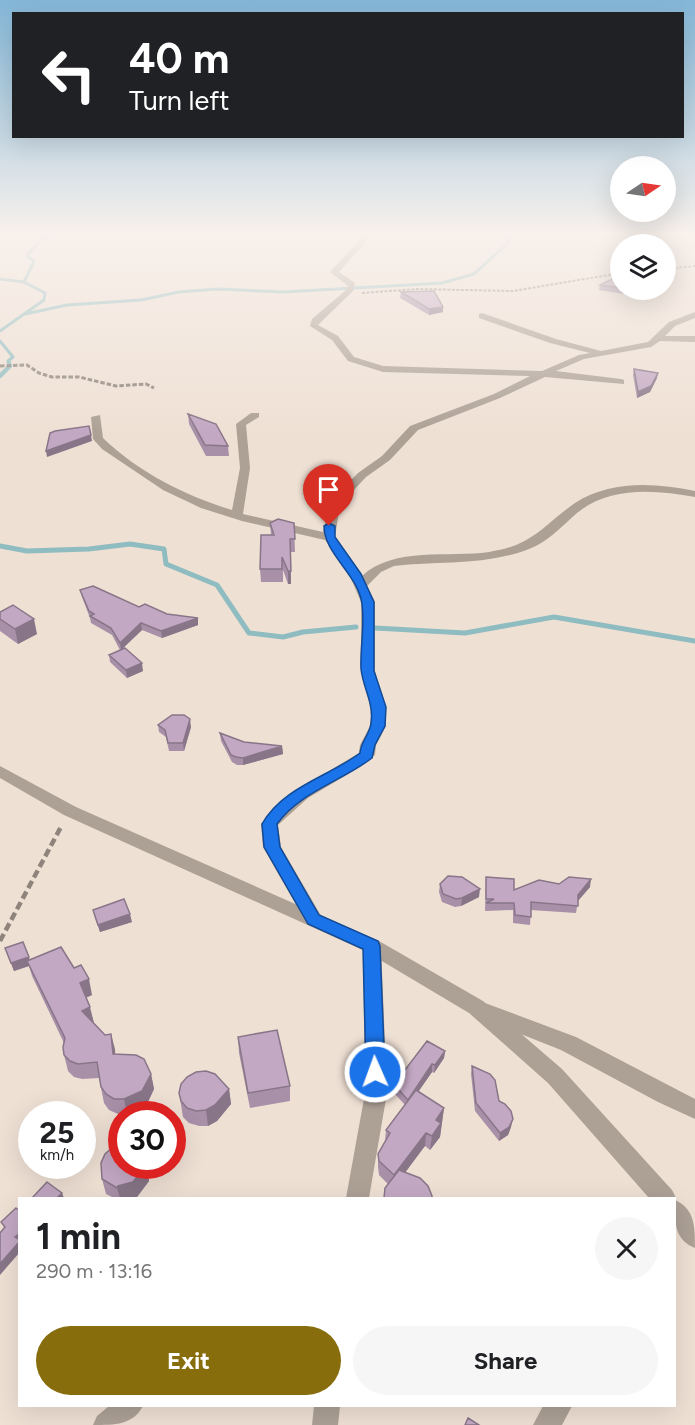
<!DOCTYPE html>
<html lang="en">
<head>
<meta charset="utf-8">
<style>
	:root { --surface:#fff; --page:#f6f6f6; --text:#202124; --muted:#757577; --accent:#876d0b }
	body { margin:0; font-family:Figtree,sans-serif; background:var(--page); color:var(--text); height:100vh; display:flex; flex-direction:column; font-size:22px; white-space:nowrap }
	* { box-sizing:border-box; margin:0 }
	p { font-size:20px; color:var(--muted) }
	.icon { flex:none; width:33px; height:33px; fill:none; stroke:currentColor; stroke-width:2; stroke-linecap:round; stroke-linejoin:round }
	.map { position:relative; flex:1; overflow:hidden }
	.drawer { position:absolute; left:18px; top:1197px; width:658px; height:210px; display:flex; flex-direction:column; background:var(--surface); border-radius:0px; box-shadow:0 6px 24px #0002 }
	.drawer>* { flex:none }
	.top-card { position:absolute; left:12px; top:12px; width:672px; height:126px; border-radius:0px; box-shadow:0 6px 24px #0002; background:#202124; color:#fff; overflow:hidden }
	.needle { width:39px; rotate:77deg }
	.controls { position:absolute; left:610px; top:156px; display:grid; gap:12px }
	.controls a { display:grid; place-items:center; width:66px; height:66px; border-radius:50%; background:var(--surface); box-shadow:0 6px 24px #0002; font-size:30px }
	.speed { position:absolute; left:18px; top:1101px; display:flex; gap:12px; font-size:30px; font-weight:700; text-align:center }
	.speed>* { display:grid; place-content:center; width:78px; height:78px; border-radius:50%; background:var(--surface); box-shadow:0 6px 24px #0002; line-height:1 }
	.speed small { font-size:15px; font-weight:400 }
	.speed .limit { border:9px solid #d22; background:#fff; color:#111 }
	.pin { position:absolute; display:grid; place-items:center; width:51px; height:51px; color:#fff; margin:-62px -26px; border-radius:50% 50% 50% 0; rotate:-45deg; box-shadow:0 0 6px #0007 }
	.pin .icon { rotate:45deg }
	.me { position:absolute; width:66px; margin:-33px; rotate:358deg; stroke-linejoin:round; filter:drop-shadow(0 0 4px #0008) }
	.turn { display:flex; align-items:center; gap:21px; height:126px; padding:0 18px; font-size:27px }
	.turn .icon { width:78px; height:78px; stroke-width:2.5 }
	.turn b { display:block; font-size:42px; line-height:51px }
	.round { display:grid; place-items:center; flex:none; width:63px; height:63px; border-radius:32px; background:var(--page) }
	.headline { display:flex; align-items:center; justify-content:space-between; height:102px; padding:0 18px }
	h1 { font-size:36px; font-weight:700; line-height:45px }
	.action { display:flex; gap:12px; margin-top:auto; padding:12px 18px }
	.action a { flex:1; height:69px; border-radius:36px; background:var(--accent); color:#fff; font-size:24px; font-weight:700; line-height:69px; text-align:center }
	.action a+a { background:var(--page); color:var(--text) }
	.map>svg:first-child { display:block }
</style>
</head>
<body>
<div class="map">
<svg width="695" height="1425" viewBox="0 0 695 1425">
	<rect width="100%" height="100%" fill="#efe0d4"/>
	<g fill="none" stroke-linecap="round" stroke-linejoin="round">
		<path stroke="#8fbcc0" stroke-width="3" d="M 0,279 L 24,282
			M 25,314 L 67,305 L 141,300 L 179,292 L 218,289 L 284,292 L 442,283 L 474,274 L 509,242 L 508,237 L 519,234
			M 0,331 L 44,300 L 45,293 L 24,282 L 34,261 L 28,257 L 28,254 L 44,237 L 56,234
			M 0,341 L 13,357 L 8,361 L 9,365"/>
		<path stroke="#8fbcc0" stroke-width="4.5" d="M 0,376 L 10,366 L 9,363"/>
		<path stroke="#8fbcc0" stroke-width="5" d="M 0,546 L 27,551 L 89,549 L 130,544 L 164,549 L 166,564 L 217,585 L 249,633 L 283,637 L 303,632 L 356,627
			M 375,628 L 465,633 L 554,617 L 695,641"/>
		<path stroke="#8e847c" stroke-width="2" stroke-dasharray="3 1.5" stroke-linecap="butt" d="M 666,269 L 695,266
			M 362,293 L 417,289 L 513,291 L 621,273"/>
		<path stroke="#8e847c" stroke-width="3" stroke-dasharray="4.5 2" stroke-linecap="butt" d="M 0,366 L 27,365 L 39,373 L 52,377 L 79,377 L 116,386 L 146,384 L 154,388"/>
		<path stroke="#8e847c" stroke-width="4.5" stroke-dasharray="8 4" stroke-linecap="butt" d="M 0,941 L 62,825"/>
		<path fill="#ada196" fill-rule="evenodd" d="M 365,234 L 372,235 L 339,272 L 355,283 L 353,291 L 318,325 L 338,336 L 354,357 L 383,366 L 542,371 L 579,355 L 590,353 L 550,343 L 479,318 L 479,314 L 482,313 L 556,339 L 601,351 L 648,342 L 669,322 L 695,312 L 695,318 L 675,326 L 665,336 L 695,336 L 695,342 L 660,341 L 651,347 L 584,359 L 556,371 L 621,379 L 624,380 L 624,384 L 545,377 L 500,398 L 418,430 L 390,460 L 366,477 L 340,505 L 335,537 L 362,576 C 394,546 449,558 489,552 C 534,545 542,526 575,503 C 611,480 655,483 695,491 L 695,497 C 655,490 610,486 577,513 C 562,526 548,542 529,549 C 486,566 439,561 394,566 L 381,572 L 367,586 L 375,602 L 375,671 L 386,707 L 386,726 L 376,745 L 375,755 L 360,767 L 308,798 L 278,825 L 281,847 L 323,919 L 321,924 L 314,926 L 307,924 L 263,847 L 261,824 L 284,798 L 359,753 L 360,745 L 370,726 L 372,707 L 361,671 L 361,602 L 349,574 L 325,540 L 242,521 L 201,508 L 163,490 L 102,449 L 93,439 L 91,417 L 100,415 L 103,438 C 138,472 186,496 232,510 L 240,468 L 236,424 L 251,413 L 259,413 L 259,417 L 246,425 L 250,468 L 243,514 L 323,532 L 330,502 L 358,473 L 382,456 L 410,426 L 494,394 L 530,376 L 383,372 L 348,361 L 332,340 L 310,326 L 312,319 L 345,291 L 348,286 L 330,272 Z
			M 372,939 L 379,941 L 381,946 L 387,1093 L 369,1198 L 346,1198 L 365,1093 L 363,946 L 365,941 Z
			M 485,1003 L 576,1037 L 695,1099 L 695,1119 L 658,1102 L 561,1050 L 478,1017 L 475,1011 L 478,1005 Z
			M 109,1406 L 143,1406 C 133,1425 115,1425 93,1425 L 97,1416 Z
			M 314,1406 L 340,1406 L 338,1425 L 312,1425 Z
			M 543,1406 L 572,1406 L 562,1425 L 533,1425 Z"/>
		<path fill="#ada196" fill-rule="evenodd" d="M 0,766 L 76,807 L 379,941 L 483,1001 L 562,1069 L 672,1190 L 676,1198 L 675,1199 L 649,1198 L 548,1083 L 469,1013 L 365,951 L 64,815 L 0,778 Z
			M 675,1200 C 695,1209 695,1227 695,1248 C 673,1239 675,1220 675,1200 Z"/>
	</g>
	<path fill="#a890a8" d="M 621,275 L 621,290 L 651,290 L 643,297 L 599,290 L 600,285 Z
		M 401,292 L 443,312 L 429,315 L 400,298 Z
		M 634,369 L 657,378 L 650,392 L 637,398 L 633,375 Z
		M 188,414 L 228,446 L 229,456 L 206,456 L 189,424 Z
		M 270,523 L 294,523 L 295,552 L 291,552 L 291,584 L 288,584 L 283,570 L 283,582 L 261,582 L 260,569 L 271,535 Z
		M 80,590 L 139,607 L 167,614 L 198,625 L 162,638 L 142,630 L 122,649 L 143,671 L 127,678 L 110,662 L 109,655 L 120,650 L 112,635 L 91,623 L 90,618 L 82,597 Z
		M 0,612 L 37,634 L 18,644 L 0,631 Z
		M 158,725 L 191,727 L 184,751 L 169,751 L 166,737 L 159,732 Z
		M 220,733 L 244,742 L 282,746 L 283,754 L 243,765 L 237,765 L 232,762 L 221,741 Z
		M 486,877 L 514,890 L 559,884 L 590,887 L 578,901 L 576,913 L 531,910 L 530,925 L 513,923 L 513,910 L 485,911 Z
		M 440,884 L 479,897 L 461,906 L 455,907 L 442,902 L 439,892 Z
		M 93,910 L 132,922 L 100,932 L 95,918 Z
		M 5,948 L 29,960 L 74,968 L 92,995 L 86,998 L 94,1023 L 105,1035 L 111,1034 L 115,1054 L 151,1074 L 154,1089 L 146,1106 L 128,1114 L 118,1114 L 109,1110 L 104,1103 L 99,1078 L 82,1079 L 74,1077 L 68,1071 L 64,1055 L 64,1043 L 32,976 L 29,966 L 14,971 Z
		M 238,1037 L 290,1086 L 290,1101 L 250,1108 L 239,1053 Z
		M 445,1051 L 444,1058 L 434,1073 L 432,1072 L 418,1092 L 444,1108 L 440,1137 L 430,1150 L 425,1146 L 388,1184 L 379,1175 L 378,1167 L 378,1154 L 385,1141 L 386,1130 L 405,1105 L 395,1094 L 393,1088 L 394,1080 Z
		M 472,1066 L 499,1101 L 511,1127 L 508,1135 L 499,1141 L 475,1111 L 471,1074 Z
		M 229,1089 L 231,1104 L 217,1121 L 208,1126 L 199,1126 L 189,1123 L 183,1117 L 179,1093 Z
		M 148,1171 L 149,1181 L 137,1197 L 131,1198 L 114,1198 L 106,1194 L 102,1179 Z"/>
	<path fill="#887688" d="M 646,290 L 651,290 L 643,297 L 644,292 Z
		M 443,307 L 443,312 L 429,315 L 429,309 Z
		M 658,373 L 657,378 L 650,392 L 637,398 L 638,392 Z
		M 91,435 L 92,441 L 47,457 L 46,451 Z
		M 290,539 L 291,584 L 288,584 L 288,571 Z
		M 198,618 L 198,625 L 162,638 L 161,631 Z
		M 34,619 L 37,634 L 18,644 L 15,629 Z
		M 141,623 L 142,630 L 121,650 L 120,643 Z
		M 142,663 L 143,671 L 127,678 L 126,670 Z
		M 190,719 L 191,727 L 184,751 L 183,743 Z
		M 282,746 L 283,754 L 243,765 L 243,758 Z
		M 591,879 L 590,887 L 576,903 L 578,895 Z
		M 480,889 L 479,897 L 461,906 L 462,898 Z
		M 130,914 L 132,922 L 100,932 L 98,925 Z
		M 29,957 L 31,965 L 27,961 L 29,966 L 14,971 L 11,963 Z
		M 89,979 L 92,995 L 84,998 L 80,983 Z
		M 90,1007 L 94,1023 L 82,1011 Z
		M 111,1034 L 115,1049 L 116,1069 L 113,1054 Z
		M 445,1051 L 444,1058 L 434,1073 L 435,1065 Z
		M 432,1064 L 432,1072 L 407,1108 L 408,1100 Z
		M 151,1074 L 154,1089 L 146,1106 L 127,1114 L 124,1099 Z
		M 229,1089 L 231,1104 L 217,1121 L 208,1126 L 206,1110 Z
		M 444,1108 L 440,1137 L 430,1150 L 432,1136 L 436,1120 Z
		M 513,1119 L 511,1127 L 508,1135 L 499,1141 L 500,1133 Z
		M 426,1133 L 425,1146 L 393,1189 L 394,1175 Z
		M 145,1166 L 147,1166 L 149,1181 L 137,1197 L 131,1198 L 120,1198 L 117,1188 L 118,1186 Z
		M 62,1193 L 64,1198 L 57,1198 Z
		M 20,1233 L 20,1252 L 0,1275 L 0,1264 L 15,1237 Z"/>
	<path fill="#c3a8c3" stroke="#887688" stroke-width="1.5" d="M 621,275 L 621,288 L 600,285 Z
		M 628,290 L 646,290 L 644,292 Z
		M 434,291 L 443,307 L 429,309 L 401,292 Z
		M 634,369 L 658,373 L 651,386 L 638,392 Z
		M 188,414 L 216,424 L 228,446 L 205,445 Z
		M 89,426 L 91,435 L 46,451 L 50,433 L 55,431 Z
		M 278,519 L 294,523 L 295,539 L 290,539 L 291,571 L 288,571 L 282,557 L 282,569 L 260,569 L 261,535 L 274,535 L 270,523 Z
		M 93,586 L 139,607 L 145,604 L 167,614 L 198,618 L 161,631 L 141,623 L 120,643 L 111,628 L 90,616 L 94,614 L 89,611 L 80,590 Z
		M 13,605 L 34,619 L 15,629 L 0,619 L 0,612 Z
		M 125,648 L 142,663 L 126,670 L 109,655 Z
		M 172,715 L 184,715 L 190,719 L 183,743 L 168,743 L 165,730 L 158,725 Z
		M 220,733 L 244,742 L 282,746 L 243,758 L 236,757 L 231,755 Z
		M 448,876 L 462,877 L 480,889 L 462,898 L 456,899 L 443,894 L 440,884 Z
		M 486,877 L 514,879 L 514,890 L 539,880 L 559,884 L 569,877 L 591,879 L 578,895 L 578,906 L 531,902 L 531,917 L 515,915 L 514,903 L 486,903 L 494,899 L 486,899 Z
		M 124,899 L 130,914 L 98,925 L 93,910 Z
		M 23,942 L 29,957 L 11,963 L 5,948 Z
		M 61,947 L 74,968 L 81,965 L 89,979 L 80,983 L 90,1007 L 82,1011 L 105,1035 L 111,1034 L 113,1054 L 136,1055 L 144,1059 L 151,1074 L 142,1091 L 124,1099 L 114,1099 L 106,1094 L 101,1087 L 97,1062 L 78,1064 L 70,1061 L 64,1055 L 63,1047 L 65,1038 L 27,961 Z
		M 277,1030 L 290,1086 L 248,1093 L 238,1037 Z
		M 427,1041 L 445,1051 L 435,1065 L 432,1064 L 408,1100 L 395,1086 L 394,1080 L 395,1075 L 405,1070 Z
		M 472,1066 L 490,1074 L 495,1080 L 499,1101 L 505,1104 L 511,1111 L 513,1119 L 509,1127 L 500,1133 L 476,1103 Z
		M 206,1071 L 215,1074 L 229,1089 L 215,1105 L 206,1110 L 196,1111 L 187,1108 L 181,1101 L 179,1093 L 181,1084 L 187,1077 L 196,1072 Z
		M 416,1090 L 444,1108 L 436,1120 L 441,1123 L 432,1136 L 426,1133 L 394,1175 L 379,1161 L 378,1154 L 390,1133 L 386,1130 Z
		M 122,1144 L 122,1166 L 145,1166 L 133,1182 L 118,1186 L 117,1188 L 102,1179 L 101,1163 L 105,1154 L 113,1147 Z
		M 399,1170 L 420,1178 L 428,1186 L 432,1196 L 432,1198 L 384,1198 L 385,1188 Z
		M 47,1182 L 62,1193 L 57,1198 L 32,1198 Z
		M 16,1208 L 20,1211 L 20,1233 L 15,1237 L 20,1240 L 20,1241 L 0,1264 L 0,1233 L 5,1227 L 1,1222 Z
		M 468,1418 L 479,1425 L 465,1425 Z"/>
	<linearGradient id="sky" x2="0" y2="1"><stop stop-color="#84b7d8"/><stop offset="0.54" stop-color="#f8f1ec"/><stop offset="1" stop-color="#f8f1ec" stop-opacity="0"/></linearGradient>
	<rect width="695" height="433" fill="url(#sky)"/>
	<path fill="#1a73e8" stroke="#114b97" stroke-width="1.5" d="M 329,523 L 335,526 L 335,537 L 361,574 L 374,602 L 374,671 L 386,707 L 385,726 L 375,745 L 372,758 C 342,781 300,792 277,824 L 280,847 L 319,915 L 378,941 L 380,946 L 385,1072 L 382,1078 L 375,1081 L 368,1078 L 366,1072 L 363,949 L 308,924 L 264,847 L 262,824 C 283,787 328,777 360,753 C 361,741 370,734 371,723 C 374,703 363,688 361,669 C 360,647 365,625 362,604 C 358,574 324,554 324,526 Z"/>
</svg>
<div class="controls">
<a><svg class="needle" viewBox="-14 -14 28 28"><path d="M0-13l5 13h-10z" fill="#e53935"/><path d="M0 13l5-13h-10z" fill="#757577"/></svg></a>
<a><svg class="icon" aria-label="layers" viewBox="0 0 24 24"><path d="M12 4l9 5-9 5-9-5zM3 14l9 5 9-5"/></svg></a>
</div>
<div class="speed"><div>25<small>km/h</small></div><div class="limit">30</div></div>
<div class="pin" style="left:329px;top:526px;background:#d93025"><svg class="icon" aria-label="arrive" viewBox="0 0 24 24"><path d="M6 21V4h12l-3 4 3 4H6"/></svg></div>
<svg class="me" style="left:375px;top:1072px" viewBox="-20 -20 40 40"><circle r="17" fill="#1a73e8" stroke="#fff" stroke-width="3"/><path d="M0-11L8 9 0 5-8 9z" fill="#fff"/></svg>
<div class="top-card">
<div class="turn"><svg class="icon" aria-label="left" viewBox="0 0 24 24"><path d="M17 20v-9H6M10 6l-5 5 5 5"/></svg><div><b>40 m</b>Turn left</div></div>
</div>
<section class="drawer">
<div class="headline"><div><h1>1 min</h1><p>290 m · 13:16</p></div><a class="round"><svg class="icon" aria-label="close" viewBox="0 0 24 24"><path d="M6 6l12 12M18 6L6 18"/></svg></a></div>
<div class="action"><a>Exit</a><a>Share</a></div>
</section>
</div>
</body>
</html>
